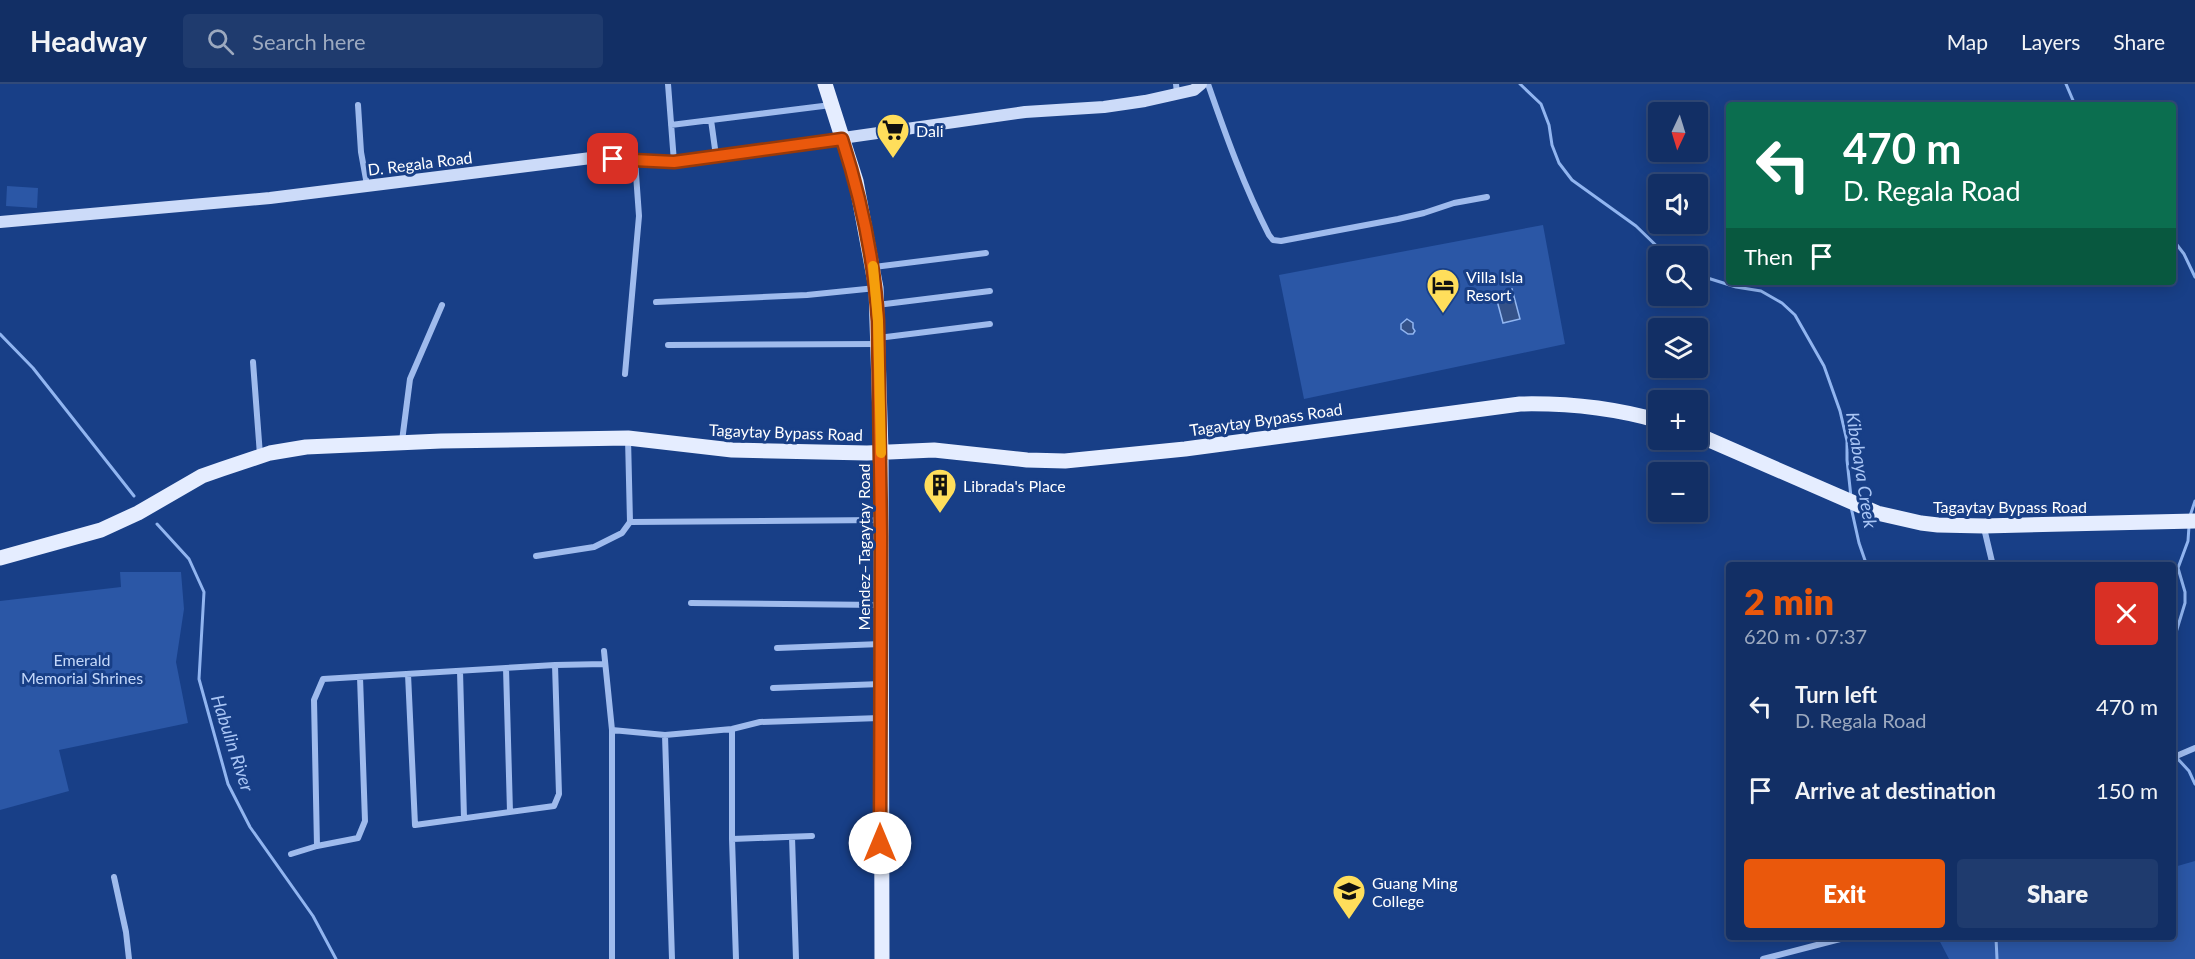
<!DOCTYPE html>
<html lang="en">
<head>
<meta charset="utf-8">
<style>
	:root { --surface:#122f65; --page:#1f3b6e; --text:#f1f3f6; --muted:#9ca9bf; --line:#314a79; --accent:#ea580c }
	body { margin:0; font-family:Lato,sans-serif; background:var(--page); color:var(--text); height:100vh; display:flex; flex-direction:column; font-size:22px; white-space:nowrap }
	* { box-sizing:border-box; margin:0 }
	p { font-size:20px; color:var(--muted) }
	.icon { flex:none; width:33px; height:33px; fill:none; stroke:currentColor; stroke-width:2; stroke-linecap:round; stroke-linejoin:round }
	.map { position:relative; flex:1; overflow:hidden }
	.drawer { position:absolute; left:1726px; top:478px; width:450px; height:378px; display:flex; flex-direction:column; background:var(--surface); border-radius:6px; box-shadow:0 3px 15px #0003,0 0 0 2px var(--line) }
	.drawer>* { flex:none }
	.banner { position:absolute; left:1726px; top:18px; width:450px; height:183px; border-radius:6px; box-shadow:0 3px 15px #0003,0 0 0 2px var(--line); background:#0b6e4f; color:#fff; overflow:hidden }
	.needle { width:39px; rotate:184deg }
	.tools { position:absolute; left:1648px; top:18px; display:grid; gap:12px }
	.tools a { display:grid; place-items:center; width:60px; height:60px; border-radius:6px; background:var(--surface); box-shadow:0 3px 15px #0003,0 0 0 2px var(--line); font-size:30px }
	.pin { position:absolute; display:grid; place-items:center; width:51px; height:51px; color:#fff; margin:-26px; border-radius:12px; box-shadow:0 3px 9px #0006 }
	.me { position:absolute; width:66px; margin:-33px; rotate:0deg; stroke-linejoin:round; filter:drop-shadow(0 0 4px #0008) }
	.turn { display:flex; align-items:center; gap:21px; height:126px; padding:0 18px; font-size:27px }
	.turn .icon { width:78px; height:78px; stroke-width:2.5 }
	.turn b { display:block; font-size:42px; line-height:51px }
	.then { display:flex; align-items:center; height:57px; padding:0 18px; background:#0003; gap:12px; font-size:22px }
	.round { display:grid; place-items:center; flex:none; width:63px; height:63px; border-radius:6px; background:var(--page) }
	.summary { display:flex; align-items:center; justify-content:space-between; height:102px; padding:0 18px }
	h1 { font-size:36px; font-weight:800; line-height:45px; color:var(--accent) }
	.button { display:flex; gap:12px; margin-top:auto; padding:12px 18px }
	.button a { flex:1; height:69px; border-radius:6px; background:var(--accent); color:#fff; font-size:24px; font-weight:800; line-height:69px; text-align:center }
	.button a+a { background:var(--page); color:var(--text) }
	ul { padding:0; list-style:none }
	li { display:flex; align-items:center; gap:18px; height:84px; padding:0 18px }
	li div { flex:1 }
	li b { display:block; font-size:22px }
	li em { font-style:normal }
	header { display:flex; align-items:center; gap:36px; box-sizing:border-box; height:84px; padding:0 30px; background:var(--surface); border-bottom:2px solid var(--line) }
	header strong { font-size:28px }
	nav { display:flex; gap:33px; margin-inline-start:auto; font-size:21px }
	.search { width:420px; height:54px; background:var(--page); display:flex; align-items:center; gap:15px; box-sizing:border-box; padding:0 21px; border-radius:6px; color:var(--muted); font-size:22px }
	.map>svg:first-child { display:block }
</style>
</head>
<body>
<header>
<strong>Headway</strong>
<div class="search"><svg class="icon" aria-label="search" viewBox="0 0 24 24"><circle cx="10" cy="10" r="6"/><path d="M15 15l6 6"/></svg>Search here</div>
<nav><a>Map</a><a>Layers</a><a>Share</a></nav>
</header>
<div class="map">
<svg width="2195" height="875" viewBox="0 0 2195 875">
	<rect width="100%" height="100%" fill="#183f87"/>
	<path fill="#2b57a6" d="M 7,102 L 38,104 L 37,124 L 6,122 Z
		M 1543,141 L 1565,260 L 1304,315 L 1279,191 Z
		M 120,488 L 181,488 L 184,525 L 176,578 L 188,639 L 59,666 L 69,707 L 0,726 L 0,517 L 121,503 Z
		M 2195,777 L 2195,875 L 1949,875 L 1938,854 L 2174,854 L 2174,783 Z"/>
	<path fill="#345188" stroke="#91b5f0" stroke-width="1.5" d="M 1512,205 L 1520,235 L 1503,239 L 1495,209 Z
		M 1407,235 L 1413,239 L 1413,244 L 1415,247 L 1413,250 L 1408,250 L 1401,245 L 1401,240 Z"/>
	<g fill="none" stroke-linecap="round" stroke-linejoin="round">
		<path stroke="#91b5f0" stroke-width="3" d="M 1520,0 L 1541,20 L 1549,41 L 1552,61 L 1559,79 L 1572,96 L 1636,142 L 1667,172
			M 2066,0 L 2075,21
			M 2174,157 L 2184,170 L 2195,193
			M 1698,191 L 1736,203 L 1761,207 L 1782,219 L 1795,231 L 1824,282 L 1840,327 L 1847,357 L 1847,376 L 1851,413
			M 0,250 L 33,284 L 134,412
			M 1851,423 L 1859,459 L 1867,482
			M 2190,432 L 2195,417
			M 157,440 L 189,475 L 204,508 L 199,595 L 228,700 L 250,743 L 313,832 L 336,875
			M 2174,555 L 2185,519 L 2185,508 L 2178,484 L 2188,457 L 2189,442
			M 2177,674 L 2189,687 L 2195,700
			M 1996,854 L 1997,875"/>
		<path stroke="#9fbbed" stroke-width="6" d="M 668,0 L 674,78
			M 1176,0 L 1177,9
			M 1208,0 C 1226,52 1244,102 1269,151 L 1273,156 L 1281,157 L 1398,135 L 1424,129 L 1454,119 L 1487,113
			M 358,21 L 361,68 L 367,101
			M 711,36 L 716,72
			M 671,41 L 831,21
			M 874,183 L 986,169
			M 656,218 L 807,211 L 876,204
			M 877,221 L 990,207
			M 878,254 L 990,240
			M 668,261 L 878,260
			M 253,278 L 260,371
			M 625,290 L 639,132 L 635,76
			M 628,354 L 630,438 L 880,436
			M 402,357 L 410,295 L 442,221
			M 1984,444 L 1993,482
			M 536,472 L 594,463 L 622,449 L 630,438
			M 691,519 L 881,521
			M 777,564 L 881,560
			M 604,567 L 612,646 L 612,875
			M 506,584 L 510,728
			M 460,587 L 464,734
			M 408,590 L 415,741 L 554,722 L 559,710 L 555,581
			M 773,604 L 881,600
			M 732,645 L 732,755 L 736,875
			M 612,646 L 665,651 L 732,645 L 760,638 L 880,634
			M 665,651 L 672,875
			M 2174,673 L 2195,664
			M 792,753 L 796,875
			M 732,755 L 812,752
			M 317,762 L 314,616 L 323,595 L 555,581 L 605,580
			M 291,770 L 317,762 L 358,754 L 365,737 L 360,593
			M 114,793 L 126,848 L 129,875
			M 1763,875 L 1844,854"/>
		<path stroke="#ccdbf9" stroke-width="12" d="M 0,138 L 270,114 L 591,74 L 674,78 L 1025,28 L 1104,23 L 1145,17 L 1194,6 L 1201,0"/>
		<path stroke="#e5edff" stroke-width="15" d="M 825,0 L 856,97 L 876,204 L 881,367 L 882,875
			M 1698,351 L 1877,429 L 1921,439 L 1938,441 L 1984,442 L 2195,437
			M 0,474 L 101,446 L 138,429 L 202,392 L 222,385 L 270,369 L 306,363 L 441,357 L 628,354 L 732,366 L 867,369 L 934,366 L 1027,376 L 1065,377 L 1185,365 L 1520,320 C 1567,319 1614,324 1659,337"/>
	</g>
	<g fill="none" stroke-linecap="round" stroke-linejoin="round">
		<defs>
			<path id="route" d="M 613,75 L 674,78 L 842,55 C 861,114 874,174 878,237 L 881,452 L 880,759"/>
		</defs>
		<use href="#route" stroke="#983908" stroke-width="15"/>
		<use href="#route" stroke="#ea580c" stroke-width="10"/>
		<path stroke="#f59e0b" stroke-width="10" d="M 873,182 L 878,237 L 881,369"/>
	</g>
	<defs>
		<symbol id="supermarket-pin" viewBox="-11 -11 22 30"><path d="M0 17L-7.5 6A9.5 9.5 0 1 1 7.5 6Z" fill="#ffde5b" stroke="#183f87"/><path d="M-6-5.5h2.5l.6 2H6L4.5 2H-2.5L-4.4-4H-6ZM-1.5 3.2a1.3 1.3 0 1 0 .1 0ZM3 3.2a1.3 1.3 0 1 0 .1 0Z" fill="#111"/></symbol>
		<symbol id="hotel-pin" viewBox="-11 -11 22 30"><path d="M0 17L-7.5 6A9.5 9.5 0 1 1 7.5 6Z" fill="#ffde5b" stroke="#183f87"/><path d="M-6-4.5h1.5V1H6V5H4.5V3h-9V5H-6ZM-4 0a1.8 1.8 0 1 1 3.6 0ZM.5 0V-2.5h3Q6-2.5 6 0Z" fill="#111"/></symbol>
		<symbol id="building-pin" viewBox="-11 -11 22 30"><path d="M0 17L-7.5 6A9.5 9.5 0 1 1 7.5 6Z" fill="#ffde5b" stroke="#183f87"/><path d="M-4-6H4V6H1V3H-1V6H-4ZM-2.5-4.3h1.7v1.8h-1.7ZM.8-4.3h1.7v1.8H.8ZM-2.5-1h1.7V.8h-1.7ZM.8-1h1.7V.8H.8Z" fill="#111"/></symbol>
		<symbol id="university-pin" viewBox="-11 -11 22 30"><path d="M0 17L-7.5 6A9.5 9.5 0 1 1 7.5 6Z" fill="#ffde5b" stroke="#183f87"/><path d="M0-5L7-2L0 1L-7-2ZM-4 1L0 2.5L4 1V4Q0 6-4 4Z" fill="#111"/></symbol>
	</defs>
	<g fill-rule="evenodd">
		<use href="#supermarket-pin" x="874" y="27" width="38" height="52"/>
		<use href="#hotel-pin" x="1424" y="182" width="38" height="52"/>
		<use href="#building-pin" x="921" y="382" width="38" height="52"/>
		<use href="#university-pin" x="1330" y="788" width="38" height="52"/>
	</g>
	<g text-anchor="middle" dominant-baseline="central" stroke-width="6" stroke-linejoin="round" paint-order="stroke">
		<g font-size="16" fill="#fff" stroke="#183f87" text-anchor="start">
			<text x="916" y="46">Dali</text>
			<text x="1466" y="192">Villa Isla<tspan x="1466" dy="18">Resort</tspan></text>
			<text x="963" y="401">Librada's Place</text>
			<text x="1372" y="798">Guang Ming<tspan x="1372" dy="18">College</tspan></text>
		</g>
		<g font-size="16" fill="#fff" stroke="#183f87">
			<text transform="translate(420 79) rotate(-7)">D. Regala Road</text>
			<text transform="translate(1266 335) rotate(-8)">Tagaytay Bypass Road</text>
			<text transform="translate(786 348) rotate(2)">Tagaytay Bypass Road</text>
			<text x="2010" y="422">Tagaytay Bypass Road</text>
			<text transform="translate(863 463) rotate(-90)">Mendez–Tagaytay Road</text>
		</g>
		<g font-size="16" fill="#c4d8fa" stroke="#183f87">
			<text x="82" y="575">Emerald<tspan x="82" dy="18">Memorial Shrines</tspan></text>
		</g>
		<g font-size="18" font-style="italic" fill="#aac6f5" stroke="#183f87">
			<text transform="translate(1862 386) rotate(81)">Kibabaya Creek</text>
			<text transform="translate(233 659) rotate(72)">Habulin River</text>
		</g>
	</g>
</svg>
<div class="tools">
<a><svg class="needle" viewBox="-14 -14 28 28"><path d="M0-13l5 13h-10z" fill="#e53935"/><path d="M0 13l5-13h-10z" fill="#9ca9bf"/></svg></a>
<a><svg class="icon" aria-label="sound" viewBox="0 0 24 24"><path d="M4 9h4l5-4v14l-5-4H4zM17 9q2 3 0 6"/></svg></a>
<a><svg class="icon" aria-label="search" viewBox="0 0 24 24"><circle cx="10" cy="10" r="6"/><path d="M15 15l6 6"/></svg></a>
<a><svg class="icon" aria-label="layers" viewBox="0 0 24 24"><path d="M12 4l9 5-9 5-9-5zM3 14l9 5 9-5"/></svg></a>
<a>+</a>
<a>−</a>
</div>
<div class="pin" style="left:613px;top:75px;background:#d93025"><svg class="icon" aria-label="arrive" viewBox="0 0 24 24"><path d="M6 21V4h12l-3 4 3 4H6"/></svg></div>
<svg class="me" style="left:880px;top:759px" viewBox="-20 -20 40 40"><circle r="19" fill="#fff"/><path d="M0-13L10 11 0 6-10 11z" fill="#ea580c"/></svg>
<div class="banner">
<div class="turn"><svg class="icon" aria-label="left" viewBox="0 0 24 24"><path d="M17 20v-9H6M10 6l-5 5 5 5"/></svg><div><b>470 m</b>D. Regala Road</div></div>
<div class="then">Then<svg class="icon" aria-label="arrive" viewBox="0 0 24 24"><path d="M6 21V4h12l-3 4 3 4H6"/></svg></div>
</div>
<section class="drawer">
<div class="summary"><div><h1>2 min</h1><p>620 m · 07:37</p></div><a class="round" style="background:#d93025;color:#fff"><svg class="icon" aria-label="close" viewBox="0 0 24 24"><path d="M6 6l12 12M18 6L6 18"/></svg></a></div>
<ul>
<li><svg class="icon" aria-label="left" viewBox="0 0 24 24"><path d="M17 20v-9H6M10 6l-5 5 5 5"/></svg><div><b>Turn left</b><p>D. Regala Road</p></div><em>470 m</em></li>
<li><svg class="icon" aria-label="arrive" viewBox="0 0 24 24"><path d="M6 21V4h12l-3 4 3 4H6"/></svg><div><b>Arrive at destination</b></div><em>150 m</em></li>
</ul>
<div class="button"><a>Exit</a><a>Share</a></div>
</section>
</div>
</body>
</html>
